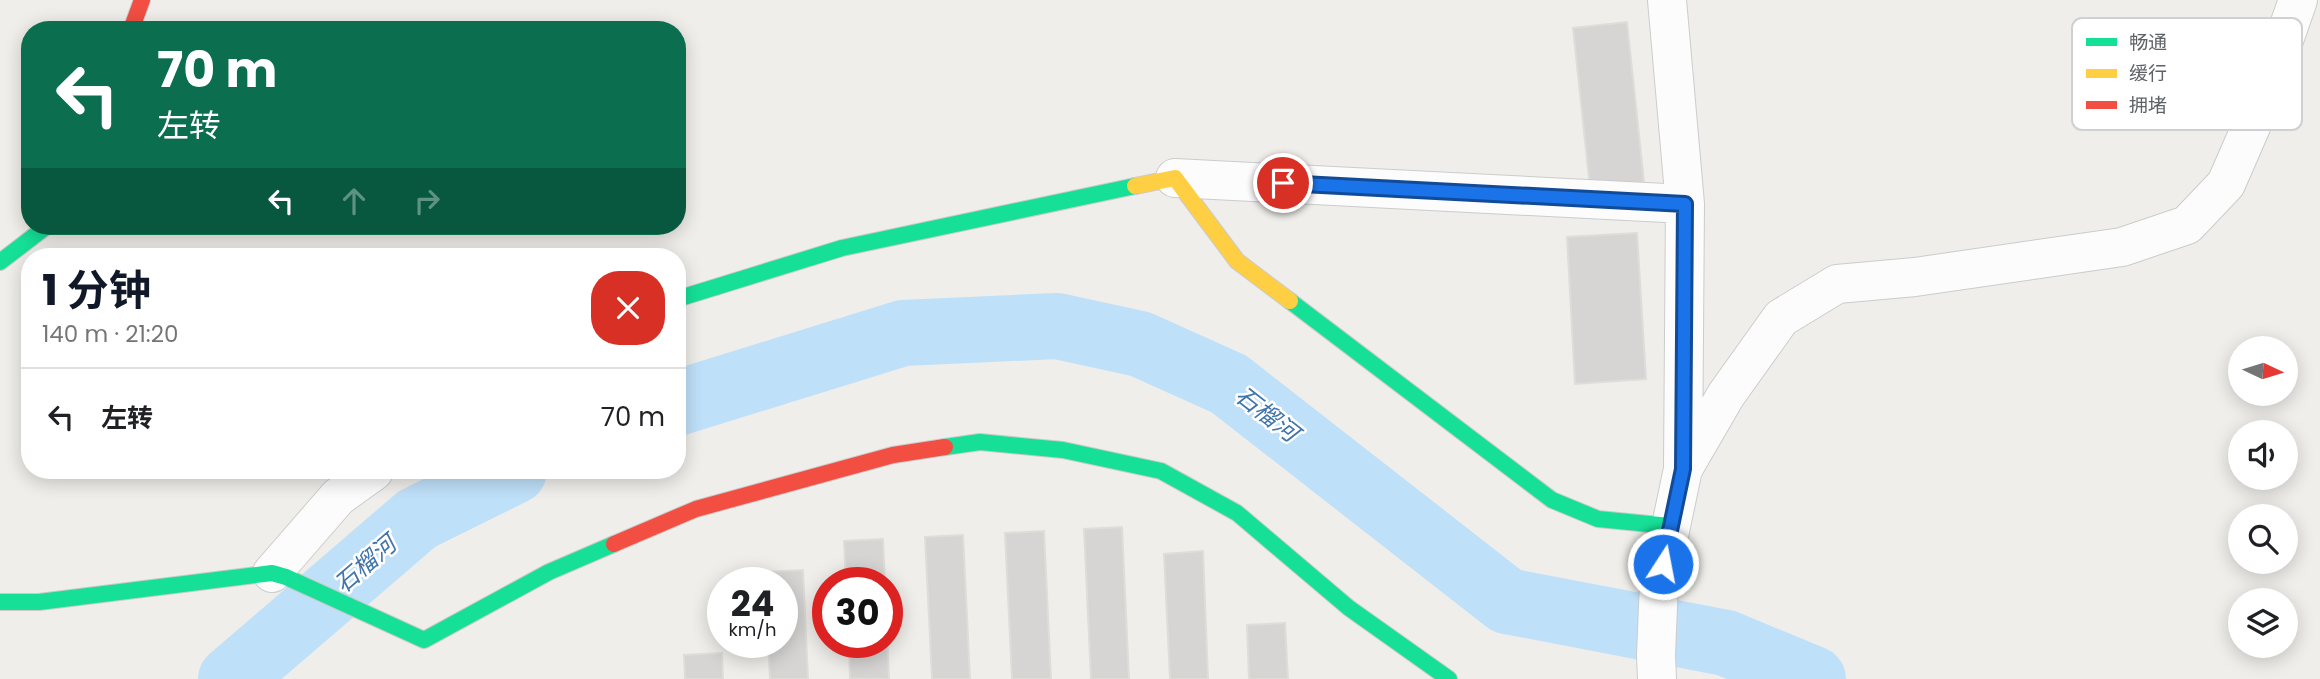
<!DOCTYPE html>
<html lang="zh">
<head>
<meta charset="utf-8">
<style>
	:root { --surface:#fff; --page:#f2f2f2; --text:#202124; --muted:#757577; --line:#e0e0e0; --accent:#111827 }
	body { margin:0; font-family:Poppins,"Noto Sans SC",sans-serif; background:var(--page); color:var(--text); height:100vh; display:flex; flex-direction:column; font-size:26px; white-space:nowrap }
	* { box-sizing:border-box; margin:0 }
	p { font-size:23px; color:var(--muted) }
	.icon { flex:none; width:38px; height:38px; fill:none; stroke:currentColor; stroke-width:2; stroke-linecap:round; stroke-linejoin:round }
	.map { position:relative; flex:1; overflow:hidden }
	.panel { position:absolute; left:21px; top:248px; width:665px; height:231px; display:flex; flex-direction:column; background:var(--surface); border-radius:28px; box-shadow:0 4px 18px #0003 }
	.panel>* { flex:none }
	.hud { position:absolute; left:21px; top:21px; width:665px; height:214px; border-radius:28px; box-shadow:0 4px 18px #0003; background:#0b6e4f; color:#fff; overflow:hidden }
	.needle { width:46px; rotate:94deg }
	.buttons { position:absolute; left:2228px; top:336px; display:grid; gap:14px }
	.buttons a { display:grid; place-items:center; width:70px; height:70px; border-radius:50%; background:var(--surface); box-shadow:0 4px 18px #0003; font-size:35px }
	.speed { position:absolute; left:707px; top:567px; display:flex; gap:14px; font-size:35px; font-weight:700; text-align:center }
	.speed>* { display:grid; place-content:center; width:91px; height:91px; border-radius:50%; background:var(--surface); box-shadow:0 4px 18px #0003; line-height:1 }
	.speed small { font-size:18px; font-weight:400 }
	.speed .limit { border:10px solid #d22; background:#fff; color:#111 }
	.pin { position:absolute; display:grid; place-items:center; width:60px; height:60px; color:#fff; margin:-30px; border:4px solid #fff; border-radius:50%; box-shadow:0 2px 7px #0007 }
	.me { position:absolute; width:77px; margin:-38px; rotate:11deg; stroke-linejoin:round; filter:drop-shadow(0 0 5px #0008) }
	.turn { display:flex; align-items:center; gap:24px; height:147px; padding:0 21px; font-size:32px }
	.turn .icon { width:91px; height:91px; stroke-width:2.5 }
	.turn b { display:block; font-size:49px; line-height:60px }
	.lanes { display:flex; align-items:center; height:66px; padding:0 21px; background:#0003; justify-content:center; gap:35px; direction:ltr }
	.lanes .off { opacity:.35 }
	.round { display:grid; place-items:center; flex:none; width:74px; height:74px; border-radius:28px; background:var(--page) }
	.summary { display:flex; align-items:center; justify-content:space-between; height:119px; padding:0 21px }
	h1 { font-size:42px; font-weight:700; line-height:52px; color:var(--accent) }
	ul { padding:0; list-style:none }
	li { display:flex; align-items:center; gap:21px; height:98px; padding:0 21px; border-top:2px solid var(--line) }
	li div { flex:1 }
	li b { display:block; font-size:26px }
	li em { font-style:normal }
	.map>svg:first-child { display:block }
</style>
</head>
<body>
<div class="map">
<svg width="2320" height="679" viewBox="0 0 2320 679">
	<rect width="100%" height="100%" fill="#efeeea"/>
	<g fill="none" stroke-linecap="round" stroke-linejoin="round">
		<path stroke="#bfe0f9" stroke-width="66" d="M 677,403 L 903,333 L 1057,326 L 1140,344 L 1229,384 L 1507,601 L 1726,643 L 1813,679
			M 231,679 L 417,519 L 514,471"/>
	</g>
	<path fill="#d6d5d3" stroke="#deddd9" stroke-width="2" d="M 1627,22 L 1644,182 L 1590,188 L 1573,28 Z
		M 1637,233 L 1646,379 L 1575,384 L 1567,237 Z
		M 1122,527 L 1129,679 L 1091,679 L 1084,529 Z
		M 1044,531 L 1051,679 L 1012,679 L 1005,533 Z
		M 963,535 L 970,679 L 932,679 L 925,537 Z
		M 883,539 L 885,583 L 846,583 L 844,541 Z
		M 1203,551 L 1208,679 L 1170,679 L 1164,554 Z
		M 803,570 L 808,679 L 770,679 L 768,642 L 782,642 L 782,583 L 765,583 L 765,572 Z
		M 1285,623 L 1288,679 L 1249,679 L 1247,625 Z
		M 887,631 L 889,679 L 850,679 L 849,642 L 887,642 Z
		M 722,653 L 723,679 L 685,679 L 684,655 Z"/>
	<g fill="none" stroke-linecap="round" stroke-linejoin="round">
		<defs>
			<path id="street" d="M 1667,0 L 1685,204 L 1683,466
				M 1175,178 L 1685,204
				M 272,573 L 338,497 L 374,471
				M 1657,679 L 1656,655 L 1659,583 L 1683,469 L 1726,395 L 1781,318 L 1837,284 L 1915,277 L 2122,247 L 2187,225 L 2226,184 L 2266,92 L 2298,0"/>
			<path id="fast" d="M 0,262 L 47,226
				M 677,299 L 842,248 L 1135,186
				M 1290,301 L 1552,500 L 1598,519 L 1670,526
				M 945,447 L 980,442 L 1063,450 L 1161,471 L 1237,513 L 1349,608 L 1449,679
				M 0,602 L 39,602 L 272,573 L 286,577 L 424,640 L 549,572 L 614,544"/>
			<path id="slow" d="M 1135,186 L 1175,178 L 1237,261 L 1290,301"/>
			<path id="jam" d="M 131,30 L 142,0
				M 614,544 L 696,509 L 893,455 L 945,447"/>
		</defs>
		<use href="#street" stroke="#cbcccc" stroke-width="40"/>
		<use href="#fast" stroke="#cacacb" stroke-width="18"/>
		<use href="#slow" stroke="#cacacb" stroke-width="18"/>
		<use href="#jam" stroke="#cacacb" stroke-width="18"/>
		<use href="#street" stroke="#fdfcfc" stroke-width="38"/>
		<use href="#fast" stroke="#16e098" stroke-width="16"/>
		<use href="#slow" stroke="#ffcf43" stroke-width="16"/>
		<use href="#jam" stroke="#f24e42" stroke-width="16"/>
	</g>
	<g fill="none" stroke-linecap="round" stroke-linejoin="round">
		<defs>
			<path id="route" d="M 1283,183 L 1685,204 L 1683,469 L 1663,564"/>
		</defs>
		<use href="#route" stroke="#114b97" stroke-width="18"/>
		<use href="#route" stroke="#1a73e8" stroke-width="12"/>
	</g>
	<g text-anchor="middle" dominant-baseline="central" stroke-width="5" stroke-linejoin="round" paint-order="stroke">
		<g font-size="24" font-style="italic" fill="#4174aa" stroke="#fff">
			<text transform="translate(1267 414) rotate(38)">石榴河</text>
			<text transform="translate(365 564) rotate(-41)">石榴河</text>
		</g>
	</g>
	<rect x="2072" y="18" width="230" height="112" rx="10" fill="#fff" stroke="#cfd0d2" stroke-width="2"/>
	<rect x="2086" y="38" width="31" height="8" fill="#16e098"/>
	<rect x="2086" y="69" width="31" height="9" fill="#ffcf43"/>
	<rect x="2086" y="101" width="31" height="8" fill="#f24e42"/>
	<g font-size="19" fill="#5f6368">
		<text x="2129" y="49">畅通</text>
		<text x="2129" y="80">缓行</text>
		<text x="2129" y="112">拥堵</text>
	</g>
</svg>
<div class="buttons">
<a><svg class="needle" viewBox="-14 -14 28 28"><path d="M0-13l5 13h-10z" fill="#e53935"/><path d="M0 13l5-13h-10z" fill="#757577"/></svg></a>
<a><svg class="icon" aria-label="sound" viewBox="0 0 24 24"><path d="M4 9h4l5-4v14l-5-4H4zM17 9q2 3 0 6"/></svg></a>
<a><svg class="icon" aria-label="search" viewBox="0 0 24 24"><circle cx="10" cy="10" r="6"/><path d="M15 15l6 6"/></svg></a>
<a><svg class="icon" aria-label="layers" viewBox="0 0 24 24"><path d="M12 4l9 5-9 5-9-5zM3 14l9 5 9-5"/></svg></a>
</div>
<div class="speed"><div>24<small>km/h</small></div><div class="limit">30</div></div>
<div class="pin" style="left:1283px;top:183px;background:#d93025"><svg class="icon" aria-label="arrive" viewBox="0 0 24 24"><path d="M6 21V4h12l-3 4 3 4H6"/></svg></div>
<svg class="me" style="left:1663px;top:564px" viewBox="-20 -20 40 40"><circle r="17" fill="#1a73e8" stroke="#fff" stroke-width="3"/><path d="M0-11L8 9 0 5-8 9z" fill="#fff"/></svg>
<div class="hud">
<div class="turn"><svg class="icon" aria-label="left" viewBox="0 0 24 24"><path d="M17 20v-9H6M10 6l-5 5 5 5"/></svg><div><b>70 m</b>左转</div></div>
<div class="lanes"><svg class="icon" aria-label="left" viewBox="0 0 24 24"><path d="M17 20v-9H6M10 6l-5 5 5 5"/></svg><svg class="icon off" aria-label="ahead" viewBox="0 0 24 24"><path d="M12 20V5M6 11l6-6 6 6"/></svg><svg class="icon off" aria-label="right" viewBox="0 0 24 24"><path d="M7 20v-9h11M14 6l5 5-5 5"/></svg></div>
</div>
<section class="panel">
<div class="summary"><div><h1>1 分钟</h1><p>140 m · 21:20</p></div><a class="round" style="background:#d93025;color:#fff"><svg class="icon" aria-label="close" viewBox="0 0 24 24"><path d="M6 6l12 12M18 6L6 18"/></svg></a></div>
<ul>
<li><svg class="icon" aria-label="left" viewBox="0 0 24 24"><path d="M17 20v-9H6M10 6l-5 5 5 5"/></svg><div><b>左转</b></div><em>70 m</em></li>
</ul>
</section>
</div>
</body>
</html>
